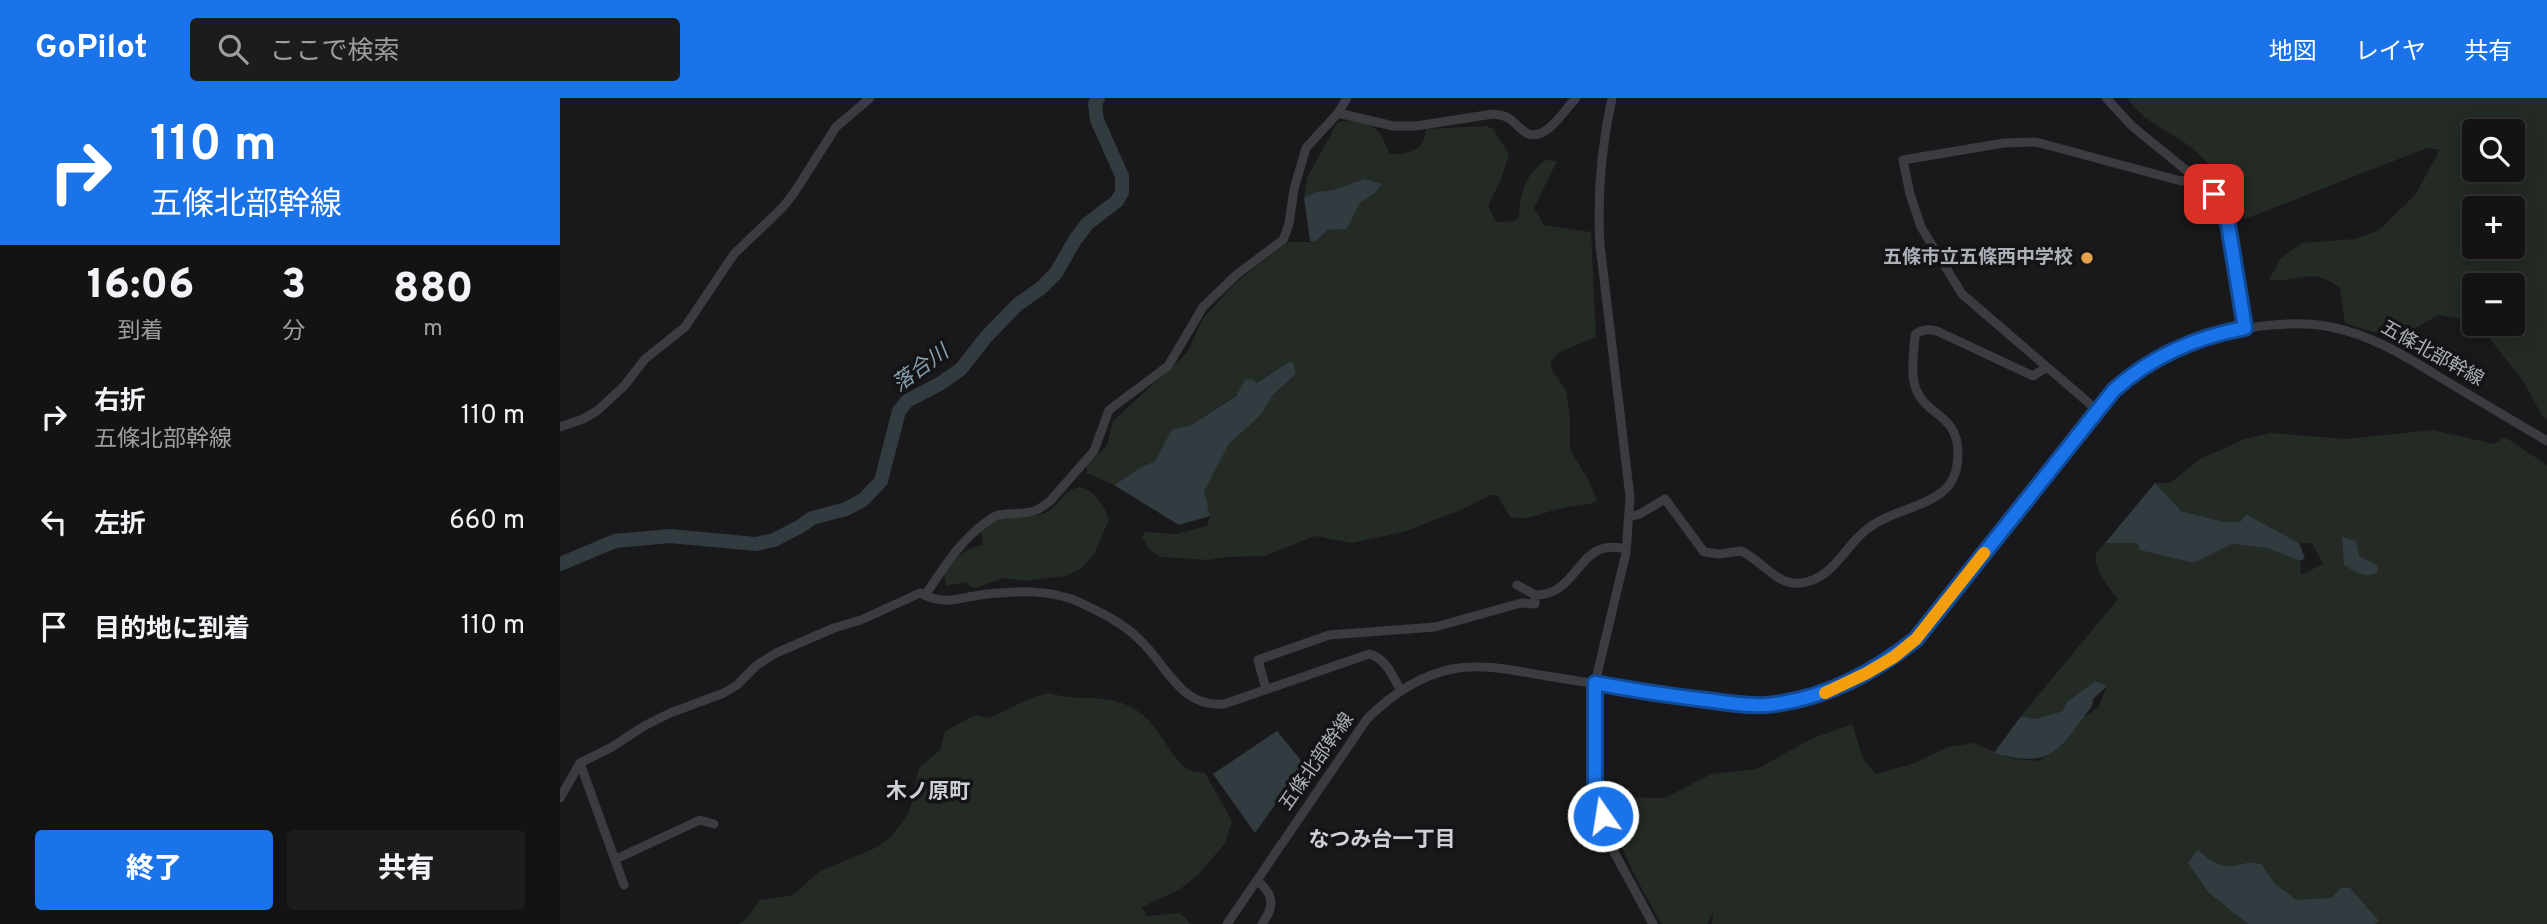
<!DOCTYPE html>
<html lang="ja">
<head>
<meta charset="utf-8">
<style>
	:root { --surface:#131314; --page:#1c1c1d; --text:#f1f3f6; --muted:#9d9ea0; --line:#323234; --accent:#1a73e8 }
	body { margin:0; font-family:Overpass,"Noto Sans JP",sans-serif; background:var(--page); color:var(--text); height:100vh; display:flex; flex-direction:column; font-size:26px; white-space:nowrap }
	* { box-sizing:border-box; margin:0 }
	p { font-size:23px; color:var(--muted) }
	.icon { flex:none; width:38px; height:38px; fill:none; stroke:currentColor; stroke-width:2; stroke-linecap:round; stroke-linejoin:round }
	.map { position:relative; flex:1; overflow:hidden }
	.side { display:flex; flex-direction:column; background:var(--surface); width:560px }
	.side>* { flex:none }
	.hud { background:#1a73e8; color:#fff; overflow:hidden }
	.tools { position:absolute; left:1902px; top:21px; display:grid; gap:14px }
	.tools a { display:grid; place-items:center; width:63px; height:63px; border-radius:7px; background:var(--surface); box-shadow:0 4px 18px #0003,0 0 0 2px var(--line); font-size:35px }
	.pin { position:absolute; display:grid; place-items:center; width:60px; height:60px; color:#fff; margin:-30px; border-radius:14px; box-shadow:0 4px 10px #0006 }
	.me { position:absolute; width:77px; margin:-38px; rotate:347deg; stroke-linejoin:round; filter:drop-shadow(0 0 5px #0008) }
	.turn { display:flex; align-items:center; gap:24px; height:147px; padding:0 35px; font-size:32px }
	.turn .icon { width:91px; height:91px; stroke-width:2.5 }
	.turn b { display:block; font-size:49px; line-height:60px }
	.eta { display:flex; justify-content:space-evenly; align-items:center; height:119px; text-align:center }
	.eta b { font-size:42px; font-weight:800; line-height:49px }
	.button { display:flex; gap:14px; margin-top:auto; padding:14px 35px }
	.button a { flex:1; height:80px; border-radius:7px; background:var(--accent); color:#fff; font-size:28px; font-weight:800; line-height:80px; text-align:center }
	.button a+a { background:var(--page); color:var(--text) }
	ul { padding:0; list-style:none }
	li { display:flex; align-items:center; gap:21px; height:105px; padding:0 35px }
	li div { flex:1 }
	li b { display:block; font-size:26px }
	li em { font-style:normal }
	header { display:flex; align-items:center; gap:42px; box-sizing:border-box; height:98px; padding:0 35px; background:var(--accent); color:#fff }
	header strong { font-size:33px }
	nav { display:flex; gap:38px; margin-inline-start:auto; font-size:24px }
	.search { width:490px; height:63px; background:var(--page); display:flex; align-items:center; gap:18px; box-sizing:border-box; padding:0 24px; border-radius:7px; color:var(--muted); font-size:26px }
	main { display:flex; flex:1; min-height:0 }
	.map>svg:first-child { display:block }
</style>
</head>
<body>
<header>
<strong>GoPilot</strong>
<div class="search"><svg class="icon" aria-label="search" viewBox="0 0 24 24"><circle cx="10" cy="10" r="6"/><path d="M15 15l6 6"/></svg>ここで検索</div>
<nav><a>地図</a><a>レイヤ</a><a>共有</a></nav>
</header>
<main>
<section class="side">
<div class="hud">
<div class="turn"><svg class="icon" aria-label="right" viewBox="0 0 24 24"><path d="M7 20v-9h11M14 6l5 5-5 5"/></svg><div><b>110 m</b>五條北部幹線</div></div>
</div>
<div class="eta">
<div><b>16:06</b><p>到着</p></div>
<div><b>3</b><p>分</p></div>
<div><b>880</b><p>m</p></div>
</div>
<ul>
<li><svg class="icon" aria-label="right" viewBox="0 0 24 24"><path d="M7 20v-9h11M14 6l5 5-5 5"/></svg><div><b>右折</b><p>五條北部幹線</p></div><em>110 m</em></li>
<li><svg class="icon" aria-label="left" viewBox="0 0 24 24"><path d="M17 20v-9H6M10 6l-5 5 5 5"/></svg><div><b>左折</b></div><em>660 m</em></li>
<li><svg class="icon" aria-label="arrive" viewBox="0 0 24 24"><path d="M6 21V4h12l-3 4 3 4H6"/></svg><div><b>目的地に到着</b></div><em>110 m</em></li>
</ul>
<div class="button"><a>終了</a><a>共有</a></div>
</section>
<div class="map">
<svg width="1987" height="826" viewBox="0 0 1987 826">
	<rect width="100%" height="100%" fill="#19191b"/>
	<path fill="#232b24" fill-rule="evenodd" d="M 1567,0 L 1987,0 L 1987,321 L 1982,318 L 1964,284 L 1918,226 L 1953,226 L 1953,187 L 1914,187 L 1914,223 L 1879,217 L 1835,241 L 1785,225 L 1780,190 C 1753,168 1738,185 1709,182 L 1721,160 L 1742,145 L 1795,141 L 1819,132 L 1855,97 L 1880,52 L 1867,50 L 1685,121 C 1669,96 1655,69 1632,50 C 1609,32 1584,25 1567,0 ZM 1914,33 L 1953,33 L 1953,72 L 1914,72 ZM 1914,110 L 1953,110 L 1953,149 L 1914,149 Z
		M 783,23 C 811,23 820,29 829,55 C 839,58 858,54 863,44 C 865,40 865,36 866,31 L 927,28 L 933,31 L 949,56 L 941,81 L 928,108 L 936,124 L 954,123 L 959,119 C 960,94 965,78 985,62 L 997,63 L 974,110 L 984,127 L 1031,134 L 1036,239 L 998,255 L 991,264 L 991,271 L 1006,292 L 1010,319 L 1010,351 L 1030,385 L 1037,403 C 1024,409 1012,407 999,411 C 980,415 970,423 950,419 L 937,397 L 931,397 L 896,414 L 843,434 L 792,445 L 755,438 L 705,458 L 667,459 L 649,462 L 600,459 L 589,451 L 582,439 L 585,434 L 616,436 L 647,428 L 650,418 L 643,393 L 669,346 L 701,317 L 713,297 L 736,276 L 727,265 L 680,294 L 630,329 L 612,331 L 595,363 C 579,369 569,378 554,387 L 527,375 L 527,368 L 547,347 L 553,323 L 627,255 L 642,222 L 673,187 L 728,144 L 755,144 L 768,132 L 787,131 L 800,105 L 815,95 L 804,81 L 774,92 L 756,94 L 744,100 L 747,80 L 777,25 Z
		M 1873,332 L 1934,346 L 1945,339 L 1987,367 L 1987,826 L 1152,826 L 1153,815 L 1147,826 L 1102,826 C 1078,785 1056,746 1047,699 L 1105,700 L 1151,676 L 1197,671 L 1251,641 L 1292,626 L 1303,660 L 1315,676 L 1352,666 L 1388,649 L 1413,645 L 1453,661 L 1481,663 L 1508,629 L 1538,610 L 1547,588 L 1506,605 L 1503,613 L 1475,621 L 1461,618 L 1558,501 C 1549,490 1531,470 1537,454 C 1539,451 1543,448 1545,445 L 1577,445 L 1634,465 L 1672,446 L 1707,450 L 1740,463 L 1741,477 L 1763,466 L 1752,445 L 1739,445 L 1686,416 L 1680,424 L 1664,424 L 1621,413 L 1595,385 L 1610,385 L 1640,361 L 1685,341 L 1710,335 L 1786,341 Z
		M 521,389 C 536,395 544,407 549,422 L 534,456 L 522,470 L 506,478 L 464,483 L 444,480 L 415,490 L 409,488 L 407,484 L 386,488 L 384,476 C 396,460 403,451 423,447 L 421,432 L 439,418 C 455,420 475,422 490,412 C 502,403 505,391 521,389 Z
		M 489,595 C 524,606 550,591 583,617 C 600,631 613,663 629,672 C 633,674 641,674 645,675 L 672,723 L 665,745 L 639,776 L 619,792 L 582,809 L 587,818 L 620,815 L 631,826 L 178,826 L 186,821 L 200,802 L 233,797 L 260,773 L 313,751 L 330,740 L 349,715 L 359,670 L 380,652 L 385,633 L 415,617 L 429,620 L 476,598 Z"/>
	<path fill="#323b40" d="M 804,81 L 822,86 L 815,95 L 800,105 L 787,131 L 768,132 L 755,144 L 750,143 L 744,100 L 756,94 L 774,92 Z
		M 733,264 L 736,276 L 713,297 L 701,317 L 669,346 L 644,393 L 650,418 L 619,427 L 554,387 C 569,378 579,369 595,363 L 612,331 L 630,328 L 676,298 L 685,282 L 692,281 L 696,285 L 727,265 Z
		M 1595,385 L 1621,413 L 1664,424 L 1680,424 L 1686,416 L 1739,445 L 1745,460 L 1740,463 L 1707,450 L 1672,446 L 1634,465 L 1580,452 L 1577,445 L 1545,445 Z
		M 1782,439 L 1796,443 L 1799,458 L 1817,467 L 1818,474 C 1805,481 1796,474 1784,467 Z
		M 1535,583 L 1547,588 L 1533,601 L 1532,608 C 1499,651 1493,672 1434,655 L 1461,618 L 1475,621 L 1503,613 L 1506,605 Z
		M 717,633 L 744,666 L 695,735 L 653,676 Z
		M 1638,752 C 1648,761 1660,770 1673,768 C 1687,766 1686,763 1701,766 L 1716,787 L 1737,802 L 1771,800 L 1781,790 L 1790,790 L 1819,823 L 1815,826 L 1688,826 L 1649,795 L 1628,765 Z"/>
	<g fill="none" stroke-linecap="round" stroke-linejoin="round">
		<path stroke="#323b40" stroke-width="14" d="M 0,466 L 55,443 L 110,438 L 196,446 L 214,442 L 241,428 L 252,420 L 286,411 L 303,402 L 321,383 L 339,313 L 347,303 L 381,285 L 401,271 L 426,239 L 457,207 L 481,190 L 496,175 L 515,142 L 527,126 L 557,103 L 562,94 L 562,78 L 537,22 L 535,6 L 538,0"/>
		<path stroke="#3a3c3f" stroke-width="9" d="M 1052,0 C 1041,50 1037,96 1040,147 L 1070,399 L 1066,455 L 1035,585 L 1035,684 L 1054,754 L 1093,826
			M 1546,0 L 1572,28 L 1648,90 C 1676,118 1679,191 1685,230
			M 778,15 L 833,28 L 856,28 L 933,16 C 953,18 951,24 965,34 C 984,47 1005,11 1016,0
			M 1537,312 L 1402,196 L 1361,129 L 1350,96 L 1343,62 L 1444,45 L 1476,44 L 1621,83 L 1637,80
			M 0,329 L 23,321 L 37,313 L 64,288 L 85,261 L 125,229 L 174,156 L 223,109 L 234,95 L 276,29 L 310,0
			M 1069,419 L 1080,416 L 1105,401 L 1144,454 L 1159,456 L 1181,453 C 1202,462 1216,488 1241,485 C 1272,482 1284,449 1306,432 C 1329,413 1361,411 1382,394 C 1394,385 1398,369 1398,355 C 1398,316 1366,318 1356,291 C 1350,275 1354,254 1355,237 C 1362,231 1368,231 1377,233 L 1473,278 L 1487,269
			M 957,487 L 975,497 C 1021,497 1016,438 1066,451
			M 365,497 C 384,470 398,445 425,425 C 430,422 434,418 439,417 C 462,413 471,420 491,402 L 534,353 L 549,312 L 608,268 L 643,209 L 676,177 L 723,142 L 729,126 L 734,91 L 746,50 L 778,15 L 787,0
			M 706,591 L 698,562 L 769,537 L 875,529 L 961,505 L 975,506 L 975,497
			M 20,665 L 64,787
			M 0,700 L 20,665 L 52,649 L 84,628 L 110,615 L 164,595 L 177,587 L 197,567 L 216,555 L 274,530 L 301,522 L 360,495 C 387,509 399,499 427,496 C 458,493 492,491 521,505 C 542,515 563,525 580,542 C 607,567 620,610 664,606 L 809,556 C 826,560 833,579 841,593
			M 56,761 L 140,722 L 154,726
			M 697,782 C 714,797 715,808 702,826
			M 667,826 L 807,621 C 831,597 858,578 892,571 C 924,565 956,573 987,578 C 1038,586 1088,595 1139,601 C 1160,604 1182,608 1203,607 C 1261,605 1312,576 1356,541 L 1554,292 C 1588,262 1631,240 1676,232 C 1708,226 1740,223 1771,229 C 1816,238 1853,263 1891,286 C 1923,305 1955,324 1987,343"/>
	</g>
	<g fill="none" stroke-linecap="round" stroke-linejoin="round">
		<defs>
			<path id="route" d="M 1043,718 L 1035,684 L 1035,585 C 1073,592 1110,598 1147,602 C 1166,605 1187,608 1206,607 C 1263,602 1312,576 1356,541 L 1554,292 C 1591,259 1636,239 1685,230 L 1668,126 L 1654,96"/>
		</defs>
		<use href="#route" stroke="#114b97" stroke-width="18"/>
		<use href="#route" stroke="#1a73e8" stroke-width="12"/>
		<path stroke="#f59e0b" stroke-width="12" d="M 1265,595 L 1307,575 L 1334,559 L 1356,541 L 1424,455"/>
	</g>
	<circle fill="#e3a249" stroke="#141416" stroke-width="2.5" cx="1527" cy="160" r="7"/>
	<g text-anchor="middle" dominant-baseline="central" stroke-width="7" stroke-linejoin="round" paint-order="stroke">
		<g font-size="19" font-weight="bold" fill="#acb1b9" stroke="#141416" text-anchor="end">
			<text x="1513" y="160">五條市立五條西中学校</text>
		</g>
		<g font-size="19" fill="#acb1b9" stroke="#141416">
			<text transform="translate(1872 256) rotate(29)">五條北部幹線</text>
			<text transform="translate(757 664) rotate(-55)">五條北部幹線</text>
		</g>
		<g font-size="21" font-style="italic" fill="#87a1b1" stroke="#141416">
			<text transform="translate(361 271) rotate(-36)">落合川</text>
		</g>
		<g font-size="21" font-weight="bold" fill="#cdd0d6" stroke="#141416">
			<text x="368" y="694">木ノ原町</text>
			<text x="822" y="742">なつみ台一丁目</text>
		</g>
	</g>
</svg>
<div class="tools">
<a><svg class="icon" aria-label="search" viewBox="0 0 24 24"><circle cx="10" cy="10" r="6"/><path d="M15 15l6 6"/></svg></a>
<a>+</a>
<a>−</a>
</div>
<div class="pin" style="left:1654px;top:96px;background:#d93025"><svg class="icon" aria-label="arrive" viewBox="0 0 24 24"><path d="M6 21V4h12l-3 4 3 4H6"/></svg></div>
<svg class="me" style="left:1043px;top:718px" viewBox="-20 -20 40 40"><circle r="17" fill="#1a73e8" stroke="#fff" stroke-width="3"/><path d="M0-11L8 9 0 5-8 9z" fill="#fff"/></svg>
</div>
</main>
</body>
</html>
